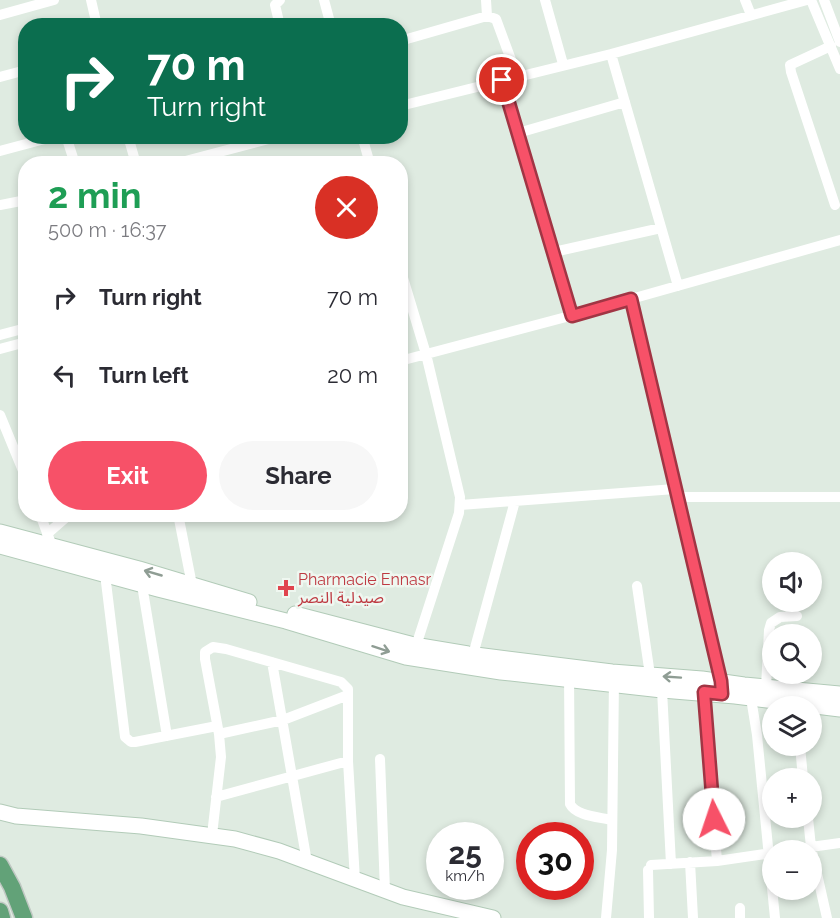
<!DOCTYPE html>
<html lang="en">
<head>
<meta charset="utf-8">
<style>
	:root { --surface:#fff; --page:#f7f7f7; --text:#2b2b33; --muted:#7c7c81; --accent:#f75168 }
	body { margin:0; font-family:Raleway,"Noto Sans Arabic",sans-serif; background:var(--page); color:var(--text); height:100vh; display:flex; flex-direction:column; font-size:22px; white-space:nowrap }
	* { box-sizing:border-box; margin:0 }
	p { font-size:20px; color:var(--muted) }
	.icon { flex:none; width:33px; height:33px; fill:none; stroke:currentColor; stroke-width:2; stroke-linecap:round; stroke-linejoin:round }
	.map { position:relative; flex:1; overflow:hidden }
	.panel { position:absolute; left:18px; top:156px; width:390px; height:366px; display:flex; flex-direction:column; background:var(--surface); border-radius:24px; box-shadow:0 3px 9px #0003 }
	.panel>* { flex:none }
	.hud { position:absolute; left:18px; top:18px; width:390px; height:126px; border-radius:24px; box-shadow:0 3px 9px #0003; background:#0b6e4f; color:#fff; overflow:hidden }
	.buttons { position:absolute; left:762px; top:552px; display:grid; gap:12px }
	.buttons a { display:grid; place-items:center; width:60px; height:60px; border-radius:50%; background:var(--surface); box-shadow:0 3px 9px #0003; font-size:30px }
	.speed { position:absolute; left:426px; top:822px; display:flex; gap:12px; font-size:30px; font-weight:700; text-align:center }
	.speed>* { display:grid; place-content:center; width:78px; height:78px; border-radius:50%; background:var(--surface); box-shadow:0 3px 9px #0003; line-height:1 }
	.speed small { font-size:15px; font-weight:400 }
	.speed .limit { border:9px solid #d22; background:#fff; color:#111 }
	.pin { position:absolute; display:grid; place-items:center; width:51px; height:51px; color:#fff; margin:-26px; border:3px solid #fff; border-radius:50%; box-shadow:0 2px 6px #0007 }
	.me { position:absolute; width:66px; margin:-33px; rotate:356deg; stroke-linejoin:round; filter:drop-shadow(0 0 4px #0008) }
	.turn { display:flex; align-items:center; gap:21px; height:126px; padding:0 30px; font-size:27px }
	.turn .icon { width:78px; height:78px; stroke-width:2.5 }
	.turn b { display:block; font-size:42px; line-height:51px }
	.round { display:grid; place-items:center; flex:none; width:63px; height:63px; border-radius:32px; background:var(--page) }
	.overview { display:flex; align-items:center; justify-content:space-between; height:102px; padding:0 30px }
	h1 { font-size:36px; font-weight:700; line-height:45px; color:#1e9e55 }
	.action { display:flex; gap:12px; margin-top:auto; padding:12px 30px }
	.action a { flex:1; height:69px; border-radius:36px; background:var(--accent); color:#fff; font-size:24px; font-weight:700; line-height:69px; text-align:center }
	.action a+a { background:var(--page); color:var(--text) }
	ul { padding:0; list-style:none }
	li { display:flex; align-items:center; gap:18px; height:78px; padding:0 30px }
	li div { flex:1 }
	li b { display:block; font-size:22px }
	li em { font-style:normal }
	.map>svg:first-child { display:block }
</style>
</head>
<body>
<div class="map">
<svg width="840" height="918" viewBox="0 0 840 918">
	<rect width="100%" height="100%" fill="#dfebe1"/>
	<g fill="none" stroke-linecap="round" stroke-linejoin="round">
		<defs>
			<path id="secondary" d="M 0,532 L 139,569 L 249,602
				M 0,546 L 158,589 L 286,621 L 406,657 L 501,672 L 662,690 L 735,696 L 840,709
				M 295,614 L 414,645 L 468,654 L 612,672 L 702,679 L 744,685 L 840,694
				M 0,812 L 16,816 L 141,826 L 235,839 L 279,851 L 403,897 L 493,918"/>
			<path id="primary" d="M 0,865 L 12,887 L 24,918
				M 0,911 L 2,918"/>
		</defs>
		<use href="#secondary" stroke="#b2cbb8" stroke-width="17"/>
		<use href="#primary" stroke="#c0c8c3" stroke-width="19"/>
		<path stroke="#fff" stroke-width="10" d="M 91,0 L 97,26
			M 324,0 L 331,26
			M 486,0 L 487,16
			M 545,0 L 563,64
			M 745,0 L 751,15
			M 811,0 L 840,69
			M 824,0 L 840,42
			M 0,15 L 54,0
			M 280,26 L 275,5 L 280,0
			M 400,41 L 487,16 L 496,19 L 517,76
			M 831,46 L 790,65 L 791,72 L 835,205
			M 611,54 L 678,286
			M 0,77 L 26,70
			M 502,80 L 572,316
			M 400,106 L 611,54 L 807,0
			M 518,133 L 625,102
			M 66,136 L 75,164
			M 128,136 L 136,164
			M 362,136 L 370,164
			M 0,151 L 56,136
			M 174,164 L 280,136
			M 0,205 L 26,200
			M 554,252 L 661,228
			M 400,268 L 426,354 L 460,497 L 459,513 L 414,652
			M 631,299 L 721,687
			M 0,335 L 26,328
			M 0,349 L 26,342
			M 400,361 L 585,312 L 840,240
			M 0,415 L 26,478
			M 676,497 L 840,497
			M 460,505 L 675,489
			M 40,514 L 53,549
			M 178,514 L 192,585
			M 47,534 L 70,514
			M 105,574 L 125,737 L 131,742 L 135,742 L 217,726
			M 142,585 L 167,736
			M 637,586 L 650,675
			M 473,655 L 515,501
			M 272,662 L 307,862
			M 569,674 L 570,804 C 576,816 599,817 611,820
			M 766,687 L 769,630 L 771,623 L 780,617 L 797,616
			M 662,690 L 671,864
			M 704,692 L 717,861
			M 750,692 L 757,735 L 775,918
			M 219,734 L 283,720 L 348,695
			M 800,746 L 803,778
			M 380,759 L 385,891
			M 216,797 L 348,761
			M 808,818 L 811,847 L 827,918
			M 212,835 L 221,757 L 219,734 L 205,659 L 205,652 L 213,647 L 226,649 L 341,682 L 348,689 L 348,761 L 355,880
			M 789,850 L 840,843
			M 690,862 L 693,918
			M 651,865 L 717,861 L 772,853
			M 648,870 L 649,918
			M 740,908 L 740,918
			M 606,918 L 612,850 L 614,679"/>
		<use href="#secondary" stroke="#fff" stroke-width="15"/>
		<use href="#primary" stroke="#62a278" stroke-width="16"/>
	</g>
	<defs><path id="oneway-shaft" d="M-6 0H5M1.5-3L5.5 0L1.5 3" fill="none" stroke-width="1.6" stroke-linecap="round" stroke-linejoin="round" transform="scale(1.5)"/></defs>
	<g stroke="#8f9d94">
		<use href="#oneway-shaft" transform="translate(153 573) rotate(-164)"/>
		<use href="#oneway-shaft" transform="translate(381 649) rotate(18)"/>
		<use href="#oneway-shaft" transform="translate(672 677) rotate(-176)"/>
	</g>
	<g fill="none" stroke-linecap="round" stroke-linejoin="round">
		<defs>
			<path id="route" d="M 502,80 L 572,316 L 631,299 L 721,681 L 722,694 L 704,692 L 714,819"/>
		</defs>
		<use href="#route" stroke="#a13544" stroke-width="15"/>
		<use href="#route" stroke="#f75168" stroke-width="10"/>
	</g>
	<path fill="#e0444e" stroke="#eff7f0" stroke-width="2" d="M283 579h6v6h6v6h-6v6h-6v-6h-6v-6h6z"/>
	<g text-anchor="middle" dominant-baseline="central" stroke-width="5" stroke-linejoin="round" paint-order="stroke">
		<g font-size="16" fill="#be3a42" stroke="#eff7f0" text-anchor="start">
			<text x="298" y="579">Pharmacie Ennasr<tspan x="298" dy="18">صيدلية النصر</tspan></text>
		</g>
	</g>
</svg>
<div class="buttons">
<a><svg class="icon" aria-label="sound" viewBox="0 0 24 24"><path d="M4 9h4l5-4v14l-5-4H4zM17 9q2 3 0 6"/></svg></a>
<a><svg class="icon" aria-label="search" viewBox="0 0 24 24"><circle cx="10" cy="10" r="6"/><path d="M15 15l6 6"/></svg></a>
<a><svg class="icon" aria-label="layers" viewBox="0 0 24 24"><path d="M12 4l9 5-9 5-9-5zM3 14l9 5 9-5"/></svg></a>
<a>+</a>
<a>−</a>
</div>
<div class="speed"><div>25<small>km/h</small></div><div class="limit">30</div></div>
<div class="pin" style="left:502px;top:80px;background:#d93025"><svg class="icon" aria-label="arrive" viewBox="0 0 24 24"><path d="M6 21V4h12l-3 4 3 4H6"/></svg></div>
<svg class="me" style="left:714px;top:819px" viewBox="-20 -20 40 40"><circle r="19" fill="#fff"/><path d="M0-13L10 11 0 6-10 11z" fill="#f75168"/></svg>
<div class="hud">
<div class="turn"><svg class="icon" aria-label="right" viewBox="0 0 24 24"><path d="M7 20v-9h11M14 6l5 5-5 5"/></svg><div><b>70 m</b>Turn right</div></div>
</div>
<section class="panel">
<div class="overview"><div><h1>2 min</h1><p>500 m · 16:37</p></div><a class="round" style="background:#d93025;color:#fff"><svg class="icon" aria-label="close" viewBox="0 0 24 24"><path d="M6 6l12 12M18 6L6 18"/></svg></a></div>
<ul>
<li><svg class="icon" aria-label="right" viewBox="0 0 24 24"><path d="M7 20v-9h11M14 6l5 5-5 5"/></svg><div><b>Turn right</b></div><em>70 m</em></li>
<li><svg class="icon" aria-label="left" viewBox="0 0 24 24"><path d="M17 20v-9H6M10 6l-5 5 5 5"/></svg><div><b>Turn left</b></div><em>20 m</em></li>
</ul>
<div class="action"><a>Exit</a><a>Share</a></div>
</section>
</div>
</body>
</html>
